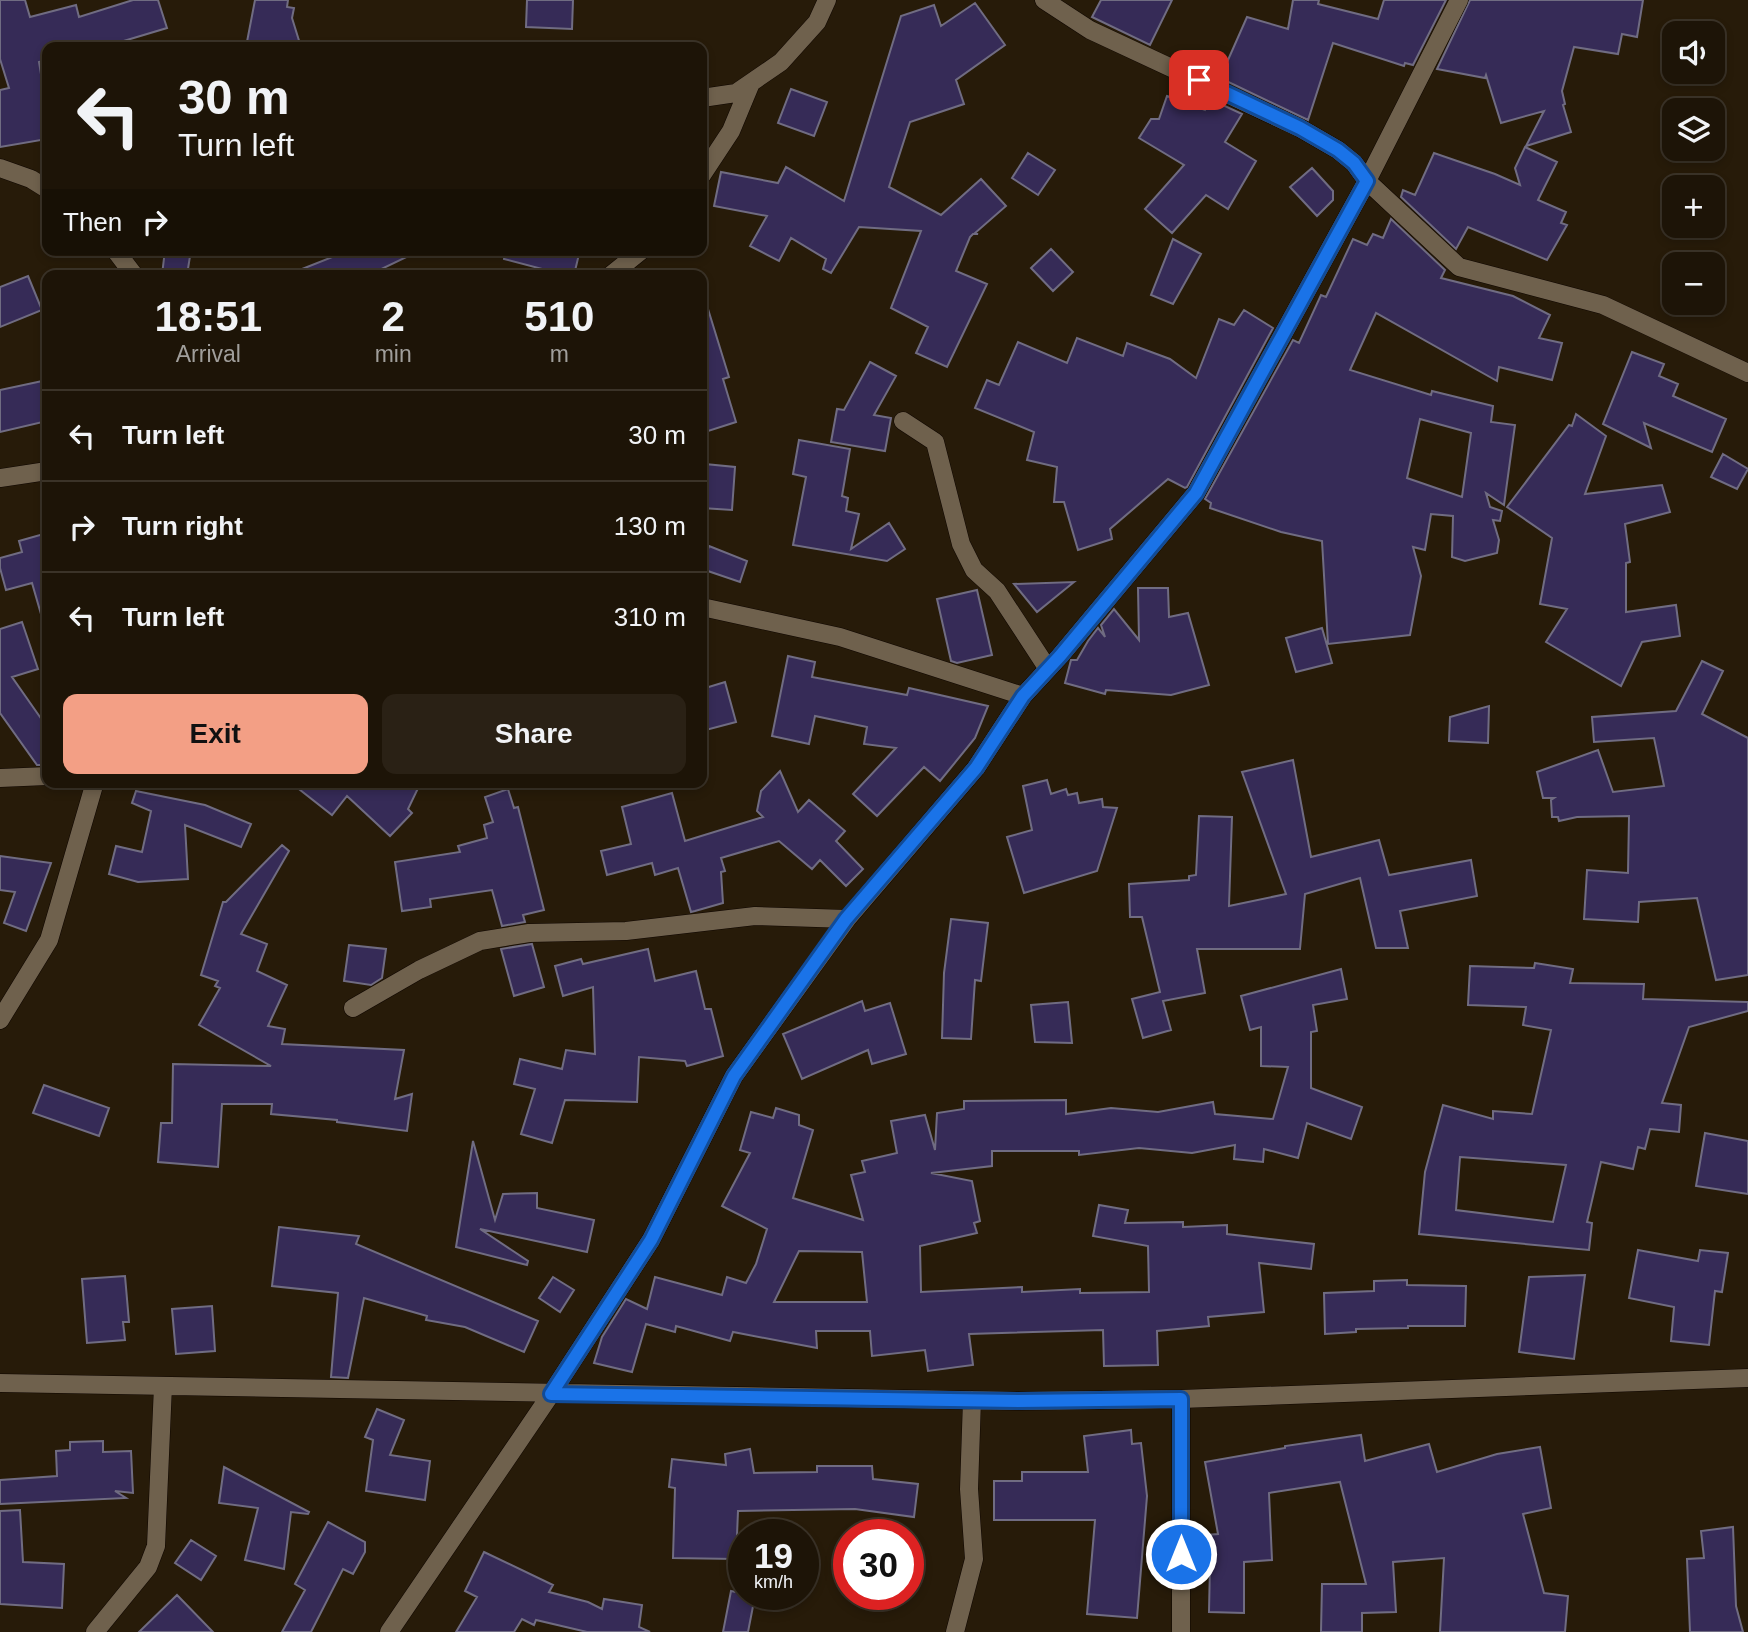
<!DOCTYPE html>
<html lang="en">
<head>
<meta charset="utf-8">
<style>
	:root { --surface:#1d1407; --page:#2a2115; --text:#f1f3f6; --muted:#a09e9b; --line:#3b3328; --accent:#f39f85 }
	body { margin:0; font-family:Arial,sans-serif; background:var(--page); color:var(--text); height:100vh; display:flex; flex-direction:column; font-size:26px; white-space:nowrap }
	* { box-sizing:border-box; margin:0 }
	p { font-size:23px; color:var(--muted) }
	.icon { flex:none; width:38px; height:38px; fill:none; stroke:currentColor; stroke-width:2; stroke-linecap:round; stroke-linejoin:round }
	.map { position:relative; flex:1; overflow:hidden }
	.details { position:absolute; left:42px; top:270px; width:665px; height:518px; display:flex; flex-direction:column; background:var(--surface); border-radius:14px; box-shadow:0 4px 10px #0003,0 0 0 2px var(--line) }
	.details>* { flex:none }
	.top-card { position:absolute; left:42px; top:42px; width:665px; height:214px; border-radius:14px; box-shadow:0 4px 10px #0003,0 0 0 2px var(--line); background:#1d1407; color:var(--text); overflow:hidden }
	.tools { position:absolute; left:1662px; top:21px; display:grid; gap:14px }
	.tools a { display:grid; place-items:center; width:63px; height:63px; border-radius:14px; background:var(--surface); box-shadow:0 4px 10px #0003,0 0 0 2px var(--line); font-size:35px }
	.speed { position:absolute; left:728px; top:1519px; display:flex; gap:14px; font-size:35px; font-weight:700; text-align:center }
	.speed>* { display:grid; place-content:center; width:91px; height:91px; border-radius:50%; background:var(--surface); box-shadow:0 4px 10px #0003,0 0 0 2px var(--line); line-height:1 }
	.speed small { font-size:18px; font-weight:400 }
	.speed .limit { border:10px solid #d22; background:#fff; color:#111 }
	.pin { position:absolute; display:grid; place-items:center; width:60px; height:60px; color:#fff; margin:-30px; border-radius:14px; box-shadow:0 4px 10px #0006 }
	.me { position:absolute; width:77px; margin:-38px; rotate:0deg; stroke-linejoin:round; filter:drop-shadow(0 0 5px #0008) }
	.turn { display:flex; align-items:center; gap:24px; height:147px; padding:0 21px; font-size:32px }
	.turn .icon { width:91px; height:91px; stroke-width:2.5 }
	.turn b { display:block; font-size:49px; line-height:60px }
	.then { display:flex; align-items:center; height:66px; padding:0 21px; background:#0003; gap:14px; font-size:26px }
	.eta { display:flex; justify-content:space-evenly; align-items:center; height:119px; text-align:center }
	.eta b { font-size:42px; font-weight:600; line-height:49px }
	.primary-button { display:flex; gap:14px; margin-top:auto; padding:14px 21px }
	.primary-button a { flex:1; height:80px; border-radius:14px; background:var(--accent); color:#111; font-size:28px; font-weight:600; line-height:80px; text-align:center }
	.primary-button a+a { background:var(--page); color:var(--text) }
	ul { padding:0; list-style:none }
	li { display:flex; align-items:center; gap:21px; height:91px; padding:0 21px; border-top:2px solid var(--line) }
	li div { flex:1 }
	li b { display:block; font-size:26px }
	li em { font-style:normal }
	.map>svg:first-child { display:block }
</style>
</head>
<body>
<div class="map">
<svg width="1748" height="1632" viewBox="0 0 1748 1632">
	<rect width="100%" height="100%" fill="#271b09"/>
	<path fill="#362b57" stroke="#706c82" stroke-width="2" fill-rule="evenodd" d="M 0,0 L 25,0 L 30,17 L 76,5 L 79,17 L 133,0 L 158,0 L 167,28 L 107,46 L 106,42 L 86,47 L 47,47 L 47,60 L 39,62 L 47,111 L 47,139 L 0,147 L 0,90 L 9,88 L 0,59 Z
		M 255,0 L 288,0 L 287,7 L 294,8 L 292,18 L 301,47 L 246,47 Z
		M 527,0 L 573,0 L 572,29 L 526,27 Z
		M 1101,0 L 1172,0 L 1150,45 L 1092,17 Z
		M 1293,0 L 1319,0 L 1318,4 L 1378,19 L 1384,0 L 1446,0 L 1413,65 L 1405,63 L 1404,66 L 1333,43 L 1308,120 L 1220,78 L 1247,17 L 1288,29 Z
		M 1470,0 L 1643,0 L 1637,37 L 1622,34 L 1618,54 L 1574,47 L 1562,91 L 1565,104 L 1563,105 L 1571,132 L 1526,146 L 1544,111 L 1501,123 L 1486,75 L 1485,78 L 1437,69 Z
		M 975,3 L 1005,45 L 956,80 L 964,104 L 910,122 L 889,187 L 941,215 L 981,179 L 1006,206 L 975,233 L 978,234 L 973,234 L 970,237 L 956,271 L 987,284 L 947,367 L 916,353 L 928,327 L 891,308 L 921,231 L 859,227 L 831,273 L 823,269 L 826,259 L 791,238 L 779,261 L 750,246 L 767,216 L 714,206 L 721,172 L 778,183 L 786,167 L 844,201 L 901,16 L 934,5 L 941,26 Z
		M 791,89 L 827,102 L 814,136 L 778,123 Z
		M 1167,96 L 1205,110 L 1210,99 L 1242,114 L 1225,142 L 1256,161 L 1228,209 L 1206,195 L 1172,233 L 1145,209 L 1184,165 L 1139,138 L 1151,119 L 1159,119 Z
		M 1525,147 L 1557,162 L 1538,200 L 1566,212 L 1561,223 L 1567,225 L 1547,260 L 1468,227 L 1456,249 L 1401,197 L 1403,190 L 1415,195 L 1434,153 L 1495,174 L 1520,185 L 1515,168 Z
		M 1028,153 L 1055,170 L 1038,195 L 1012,178 Z
		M 1312,168 L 1333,191 L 1333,200 L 1317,216 L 1290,187 Z
		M 1391,219 L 1445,270 L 1441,278 L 1513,296 L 1550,315 L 1539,338 L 1562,343 L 1552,380 L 1499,367 L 1497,381 L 1376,313 L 1350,370 L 1431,395 L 1432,391 L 1493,406 L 1491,422 L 1515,425 L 1504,505 L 1486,493 L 1490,507 L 1502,511 L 1500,521 L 1493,520 L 1499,540 L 1497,553 L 1465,561 L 1452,557 L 1453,516 L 1431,514 L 1425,550 L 1413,547 L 1421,576 L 1410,635 L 1328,644 L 1322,541 L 1281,532 L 1210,508 L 1211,503 L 1205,499 L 1293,340 L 1299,343 L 1321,295 L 1326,297 L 1353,239 L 1367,245 L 1373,234 L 1383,238 ZM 1420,419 L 1471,433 L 1462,497 L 1407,478 Z
		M 1173,239 L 1201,254 L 1173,304 L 1151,295 Z
		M 1051,249 L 1073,272 L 1053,291 L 1031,268 Z
		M 165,250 L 191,250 L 187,275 L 162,275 Z
		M 350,250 L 421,250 L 369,275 L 292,275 L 292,273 Z
		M 505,250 L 580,250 L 574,275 L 565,275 L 504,259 Z
		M 28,276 L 42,310 L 0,327 L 0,287 Z
		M 708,309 L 729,377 L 723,379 L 736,422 L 702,433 L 702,310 Z
		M 1244,310 L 1273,328 L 1187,487 L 1185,488 L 1168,479 L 1110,529 L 1112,539 L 1078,550 L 1064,502 L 1054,502 L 1057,467 L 1027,460 L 1034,432 L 975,408 L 987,380 L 999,385 L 1018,342 L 1067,363 L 1077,338 L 1123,356 L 1127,343 L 1170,359 L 1196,378 L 1219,319 L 1234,325 Z
		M 1632,352 L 1664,364 L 1659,376 L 1678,384 L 1673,396 L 1726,419 L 1712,452 L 1644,423 L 1651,448 L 1603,424 Z
		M 870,362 L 896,376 L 874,415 L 891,418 L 885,451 L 831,442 L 837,409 L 844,410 Z
		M 47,380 L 47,421 L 0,432 L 0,390 Z
		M 1576,414 L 1606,436 L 1585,494 L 1662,485 L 1670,512 L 1625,524 L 1630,562 L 1626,563 L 1626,612 L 1676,605 L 1680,636 L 1642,642 L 1621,686 L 1546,642 L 1567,609 L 1540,604 L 1552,538 L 1507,507 L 1569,425 L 1572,426 Z
		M 799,440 L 850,449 L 842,496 L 848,498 L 846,511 L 859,514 L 851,549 L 889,523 L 905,549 L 887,561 L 793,545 L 806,477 L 793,474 Z
		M 1723,454 L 1748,469 L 1737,489 L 1711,477 Z
		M 705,464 L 735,467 L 732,510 L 702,508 Z
		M 47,533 L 47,613 L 41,614 L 32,583 L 6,590 L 0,568 L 0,558 L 22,552 L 19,541 Z
		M 709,546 L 747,561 L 740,582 L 702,569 Z
		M 1074,582 L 1037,612 L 1014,584 Z
		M 1138,588 L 1168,588 L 1169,617 L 1188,613 L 1209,685 L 1171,695 L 1106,690 L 1105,694 L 1065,683 L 1071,660 L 1077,660 L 1088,641 L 1098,628 L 1105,637 L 1101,625 L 1114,609 L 1139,640 Z
		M 977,590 L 992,655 L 957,663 L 951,661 L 937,599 Z
		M 22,622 L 38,669 L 12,677 L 47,727 L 47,765 L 37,765 L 0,713 L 0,629 Z
		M 1322,628 L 1332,663 L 1296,672 L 1286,638 Z
		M 788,656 L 815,662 L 812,677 L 907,695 L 909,688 L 988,706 L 975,738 L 940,781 L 924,767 L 877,816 L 853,794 L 896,748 L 864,744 L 867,727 L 815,716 L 809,744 L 772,736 Z
		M 1702,661 L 1723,671 L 1702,714 L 1748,738 L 1748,975 L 1716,980 L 1697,898 L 1639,902 L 1638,922 L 1584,919 L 1587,870 L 1628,873 L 1629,816 L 1577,817 L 1559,821 L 1558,817 L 1552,817 L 1551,800 L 1554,798 L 1543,798 L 1537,772 L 1598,750 L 1613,792 L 1664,786 L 1654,738 L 1594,742 L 1592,717 L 1676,711 Z
		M 725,682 L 736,722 L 702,731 L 702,689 Z
		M 1489,706 L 1488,743 L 1449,741 L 1450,717 Z
		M 1293,760 L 1311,857 L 1379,840 L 1389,875 L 1471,860 L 1477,896 L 1400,911 L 1408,948 L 1376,948 L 1360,878 L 1305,894 L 1300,949 L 1197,949 L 1205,993 L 1163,1001 L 1171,1030 L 1143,1038 L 1132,999 L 1160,992 L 1142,917 L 1130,917 L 1129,884 L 1189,880 L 1189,876 L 1196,875 L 1199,816 L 1232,817 L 1229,906 L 1286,894 L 1242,772 Z
		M 780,771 L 798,812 L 809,800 L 845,831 L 836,841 L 863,869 L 846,886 L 820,860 L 812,869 L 779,841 L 721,858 L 725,871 L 721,872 L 723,903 L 695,911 L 691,912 L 678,868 L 655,875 L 652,863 L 607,875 L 601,851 L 631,844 L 622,807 L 672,793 L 685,841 L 763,817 L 757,811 L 761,791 Z
		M 1047,780 L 1051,794 L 1066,789 L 1068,795 L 1077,793 L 1079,803 L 1102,799 L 1103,807 L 1117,808 L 1097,871 L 1024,893 L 1007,837 L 1032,830 L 1023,786 Z
		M 290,782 L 421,782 L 408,809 L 412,813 L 390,836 L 347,796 L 332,815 Z
		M 508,789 L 514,808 L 518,807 L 544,910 L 523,915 L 525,922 L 502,926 L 492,890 L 430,899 L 431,907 L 402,911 L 395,862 L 460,852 L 458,846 L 487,838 L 484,825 L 493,822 L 485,797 Z
		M 136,791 L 205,805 L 251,824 L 241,847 L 185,825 L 188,879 L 138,882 L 109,874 L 116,846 L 142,852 L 151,811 L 132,803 Z
		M 282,845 L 289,851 L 241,934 L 267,944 L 257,971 L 287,985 L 268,1026 L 285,1029 L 282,1044 L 404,1050 L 395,1099 L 412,1094 L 407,1131 L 337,1122 L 337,1120 L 271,1114 L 272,1104 L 222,1104 L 218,1167 L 158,1162 L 161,1123 L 172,1123 L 173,1064 L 271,1066 L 199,1025 L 220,988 L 215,986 L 218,981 L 201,975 L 223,902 L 226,902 Z
		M 0,856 L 51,863 L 26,931 L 4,923 L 15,892 L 0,890 Z
		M 951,919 L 988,923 L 981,981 L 975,980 L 971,1039 L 942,1038 L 944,973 Z
		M 532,944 L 544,987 L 514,996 L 501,949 Z
		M 349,945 L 386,949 L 382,978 L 371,985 L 344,981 Z
		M 648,949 L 655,981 L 696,971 L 705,1009 L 711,1009 L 723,1056 L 687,1066 L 685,1061 L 639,1057 L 637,1102 L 565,1100 L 552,1143 L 521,1134 L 535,1089 L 514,1084 L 520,1059 L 562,1069 L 566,1050 L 595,1054 L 593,987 L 563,996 L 555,966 L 581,959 L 583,964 Z
		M 1535,963 L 1573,969 L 1570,983 L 1644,984 L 1643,999 L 1748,1002 L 1748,1011 L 1689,1027 L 1662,1103 L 1681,1105 L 1679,1132 L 1650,1129 L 1645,1149 L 1638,1147 L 1633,1169 L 1601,1162 L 1587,1222 L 1592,1223 L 1589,1250 L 1419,1234 L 1425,1172 L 1443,1105 L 1493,1119 L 1493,1111 L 1532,1114 L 1551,1030 L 1523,1025 L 1526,1007 L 1468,1005 L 1470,966 L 1534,968 ZM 1460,1157 L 1566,1165 L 1553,1222 L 1456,1210 Z
		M 1341,969 L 1347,999 L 1313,1005 L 1317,1031 L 1311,1032 L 1311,1088 L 1362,1107 L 1351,1139 L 1307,1123 L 1298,1158 L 1264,1149 L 1263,1162 L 1234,1159 L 1235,1145 L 1192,1153 L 1139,1148 L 1079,1155 L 1079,1151 L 992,1151 L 992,1166 L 931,1173 L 972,1181 L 980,1221 L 974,1223 L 977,1233 L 920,1246 L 921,1292 L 1022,1287 L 1022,1292 L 1080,1289 L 1080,1293 L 1149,1292 L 1148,1246 L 1093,1236 L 1099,1205 L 1128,1210 L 1125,1223 L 1183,1222 L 1183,1227 L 1227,1225 L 1227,1234 L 1314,1244 L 1311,1269 L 1259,1263 L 1264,1312 L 1208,1317 L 1209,1326 L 1157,1331 L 1158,1365 L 1104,1366 L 1103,1330 L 969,1334 L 973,1365 L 928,1371 L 925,1350 L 872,1356 L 870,1331 L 816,1331 L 817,1348 L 733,1332 L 730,1341 L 676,1326 L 675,1332 L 646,1324 L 632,1372 L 594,1363 L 602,1337 L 626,1299 L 647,1309 L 655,1277 L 722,1295 L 727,1277 L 746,1283 L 756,1264 L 767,1229 L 722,1206 L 750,1153 L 740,1150 L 751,1112 L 773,1118 L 776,1108 L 799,1115 L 799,1125 L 813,1130 L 793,1198 L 863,1220 L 851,1175 L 865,1172 L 862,1161 L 897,1153 L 891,1121 L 925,1115 L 935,1150 L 937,1113 L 964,1109 L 964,1101 L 1066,1100 L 1066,1114 L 1111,1108 L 1158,1112 L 1213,1102 L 1215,1114 L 1273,1119 L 1288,1067 L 1261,1066 L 1261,1027 L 1250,1030 L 1241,996 ZM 799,1251 L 862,1252 L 867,1302 L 774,1302 Z
		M 862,1001 L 865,1011 L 890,1003 L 906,1054 L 872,1064 L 868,1050 L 802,1079 L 783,1034 Z
		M 1068,1002 L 1072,1043 L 1035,1042 L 1031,1005 Z
		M 44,1085 L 109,1108 L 99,1136 L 33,1113 Z
		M 1705,1133 L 1748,1141 L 1748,1194 L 1696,1186 Z
		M 473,1141 L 495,1220 L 503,1194 L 537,1193 L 537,1208 L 594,1220 L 587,1252 L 480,1229 L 528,1261 L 527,1265 L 456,1247 Z
		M 279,1227 L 359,1236 L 356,1244 L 538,1321 L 524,1352 L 465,1327 L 426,1320 L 427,1316 L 364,1298 L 348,1378 L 331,1377 L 338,1293 L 272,1286 Z
		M 1638,1250 L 1698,1261 L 1700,1250 L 1728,1253 L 1722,1292 L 1715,1291 L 1709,1345 L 1671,1341 L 1674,1307 L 1629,1298 Z
		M 1585,1275 L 1574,1359 L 1519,1352 L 1529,1277 Z
		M 125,1276 L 129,1322 L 123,1322 L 125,1340 L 87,1343 L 82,1279 Z
		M 553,1277 L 574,1290 L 560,1312 L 539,1298 Z
		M 1407,1280 L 1407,1285 L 1466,1286 L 1465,1326 L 1408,1326 L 1408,1328 L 1356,1329 L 1356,1332 L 1325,1334 L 1324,1293 L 1374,1291 L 1374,1281 Z
		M 212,1306 L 215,1351 L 176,1354 L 172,1309 Z
		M 377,1409 L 404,1420 L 390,1455 L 430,1461 L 425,1500 L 366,1491 L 373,1440 L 365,1437 Z
		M 1131,1430 L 1132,1444 L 1141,1443 L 1147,1496 L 1137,1618 L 1087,1614 L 1095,1520 L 994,1520 L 994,1481 L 1022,1481 L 1022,1472 L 1088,1472 L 1084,1436 Z
		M 1361,1435 L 1365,1461 L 1429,1444 L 1437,1472 L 1497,1454 L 1540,1447 L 1551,1508 L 1523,1514 L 1544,1593 L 1568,1596 L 1565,1632 L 1440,1632 L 1444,1558 L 1393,1562 L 1396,1612 L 1362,1613 L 1362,1632 L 1321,1632 L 1322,1584 L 1366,1584 L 1340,1482 L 1269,1493 L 1272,1560 L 1244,1562 L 1244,1613 L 1209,1612 L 1210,1564 L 1192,1565 L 1192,1536 L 1218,1534 L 1205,1462 L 1285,1448 L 1285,1446 Z
		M 103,1441 L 103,1452 L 131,1451 L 133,1493 L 115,1491 L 126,1498 L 0,1504 L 0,1480 L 57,1476 L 56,1451 L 70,1450 L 70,1442 Z
		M 750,1449 L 754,1473 L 817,1472 L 817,1466 L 872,1466 L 873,1479 L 918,1484 L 914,1517 L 855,1509 L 738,1511 L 736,1559 L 673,1558 L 675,1488 L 669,1487 L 672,1459 L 726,1465 L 725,1454 Z
		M 224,1467 L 309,1512 L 308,1514 L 291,1512 L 284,1569 L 245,1560 L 258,1508 L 219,1503 Z
		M 20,1510 L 23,1562 L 64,1564 L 62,1608 L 0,1604 L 0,1511 Z
		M 328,1522 L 365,1542 L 365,1552 L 353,1574 L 343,1569 L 311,1632 L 282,1632 L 305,1590 L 295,1584 Z
		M 1733,1527 L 1736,1606 L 1743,1632 L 1690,1632 L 1687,1559 L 1704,1558 L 1701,1531 Z
		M 191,1540 L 216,1556 L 201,1580 L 175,1563 Z
		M 484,1552 L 553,1585 L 549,1592 L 588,1602 L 602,1609 L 604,1599 L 642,1605 L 639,1627 L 650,1632 L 587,1632 L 536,1620 L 534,1625 L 522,1619 L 514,1632 L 456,1632 L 477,1597 L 465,1591 Z
		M 731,1591 L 755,1596 L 748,1632 L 723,1632 Z
		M 177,1595 L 213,1632 L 139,1632 Z"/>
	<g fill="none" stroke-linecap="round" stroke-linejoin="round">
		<defs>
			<path id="street" d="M 1044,0 L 1090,30 L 1300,128 L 1338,150 L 1354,163 L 1367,181 L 1459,267 L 1603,305 L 1748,373
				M 702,98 L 736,93 L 781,62 L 817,22 L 827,0
				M 0,168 L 31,179 L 47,189
				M 702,175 L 731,131 L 751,83
				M 115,250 L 134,275
				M 611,275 L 642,250
				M 903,421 L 935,442 L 961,544 L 974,570 L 997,591 L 1048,669
				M 0,478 L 47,471
				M 702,607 L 840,637 L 1023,696
				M 0,778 L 47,776
				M 353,1008 L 419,970 L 480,941 L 529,933 L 626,931 L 755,916 L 847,919
				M 0,1020 L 49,940 L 95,782
				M 0,1383 L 1018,1401 L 1181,1399 L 1748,1378
				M 1181,1399 L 1181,1632
				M 95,1632 L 148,1567 L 156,1546 L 163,1386
				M 389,1632 L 551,1394 L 651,1240 L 734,1076 L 847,919 L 976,768 L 1023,696 L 1060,656 L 1196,493 L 1367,181 L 1459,0
				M 955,1632 L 974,1559 L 969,1489 L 972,1400"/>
		</defs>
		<use href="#street" stroke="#0f0600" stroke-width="19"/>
		<use href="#street" stroke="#6f614d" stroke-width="18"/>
	</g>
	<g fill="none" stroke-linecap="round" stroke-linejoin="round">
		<defs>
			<path id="route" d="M 1181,1554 L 1181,1399 L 1018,1401 L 551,1394 L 651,1240 L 734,1076 L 846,919 L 976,768 L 1023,696 L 1060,656 L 1196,493 L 1367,181 L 1354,163 L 1338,150 L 1300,128 L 1199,80"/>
		</defs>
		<use href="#route" stroke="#114b97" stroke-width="18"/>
		<use href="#route" stroke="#1a73e8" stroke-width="12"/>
	</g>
</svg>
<div class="tools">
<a><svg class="icon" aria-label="sound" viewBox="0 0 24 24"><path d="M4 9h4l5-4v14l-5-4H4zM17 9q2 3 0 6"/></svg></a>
<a><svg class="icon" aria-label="layers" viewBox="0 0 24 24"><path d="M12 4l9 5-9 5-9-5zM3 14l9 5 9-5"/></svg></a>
<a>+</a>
<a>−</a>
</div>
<div class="speed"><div>19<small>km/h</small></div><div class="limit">30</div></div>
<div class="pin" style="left:1199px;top:80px;background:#d93025"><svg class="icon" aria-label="arrive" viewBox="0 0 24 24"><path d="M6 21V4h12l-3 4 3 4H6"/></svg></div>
<svg class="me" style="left:1181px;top:1554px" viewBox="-20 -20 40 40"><circle r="17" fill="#1a73e8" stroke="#fff" stroke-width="3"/><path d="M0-11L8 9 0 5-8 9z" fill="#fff"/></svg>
<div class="top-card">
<div class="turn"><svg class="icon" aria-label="left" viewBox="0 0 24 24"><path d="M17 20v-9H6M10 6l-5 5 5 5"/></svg><div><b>30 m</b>Turn left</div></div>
<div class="then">Then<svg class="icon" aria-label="right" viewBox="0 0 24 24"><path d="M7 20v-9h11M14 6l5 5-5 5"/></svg></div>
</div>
<section class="details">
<div class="eta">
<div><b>18:51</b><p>Arrival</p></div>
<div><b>2</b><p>min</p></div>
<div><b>510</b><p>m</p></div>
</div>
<ul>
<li><svg class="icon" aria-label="left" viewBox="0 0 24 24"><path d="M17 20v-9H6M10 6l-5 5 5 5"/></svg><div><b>Turn left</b></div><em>30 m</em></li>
<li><svg class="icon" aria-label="right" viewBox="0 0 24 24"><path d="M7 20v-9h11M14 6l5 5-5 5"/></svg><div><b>Turn right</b></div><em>130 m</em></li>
<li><svg class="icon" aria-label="left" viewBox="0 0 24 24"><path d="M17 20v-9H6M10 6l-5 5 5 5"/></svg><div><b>Turn left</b></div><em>310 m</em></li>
</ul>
<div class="primary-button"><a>Exit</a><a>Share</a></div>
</section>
</div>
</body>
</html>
